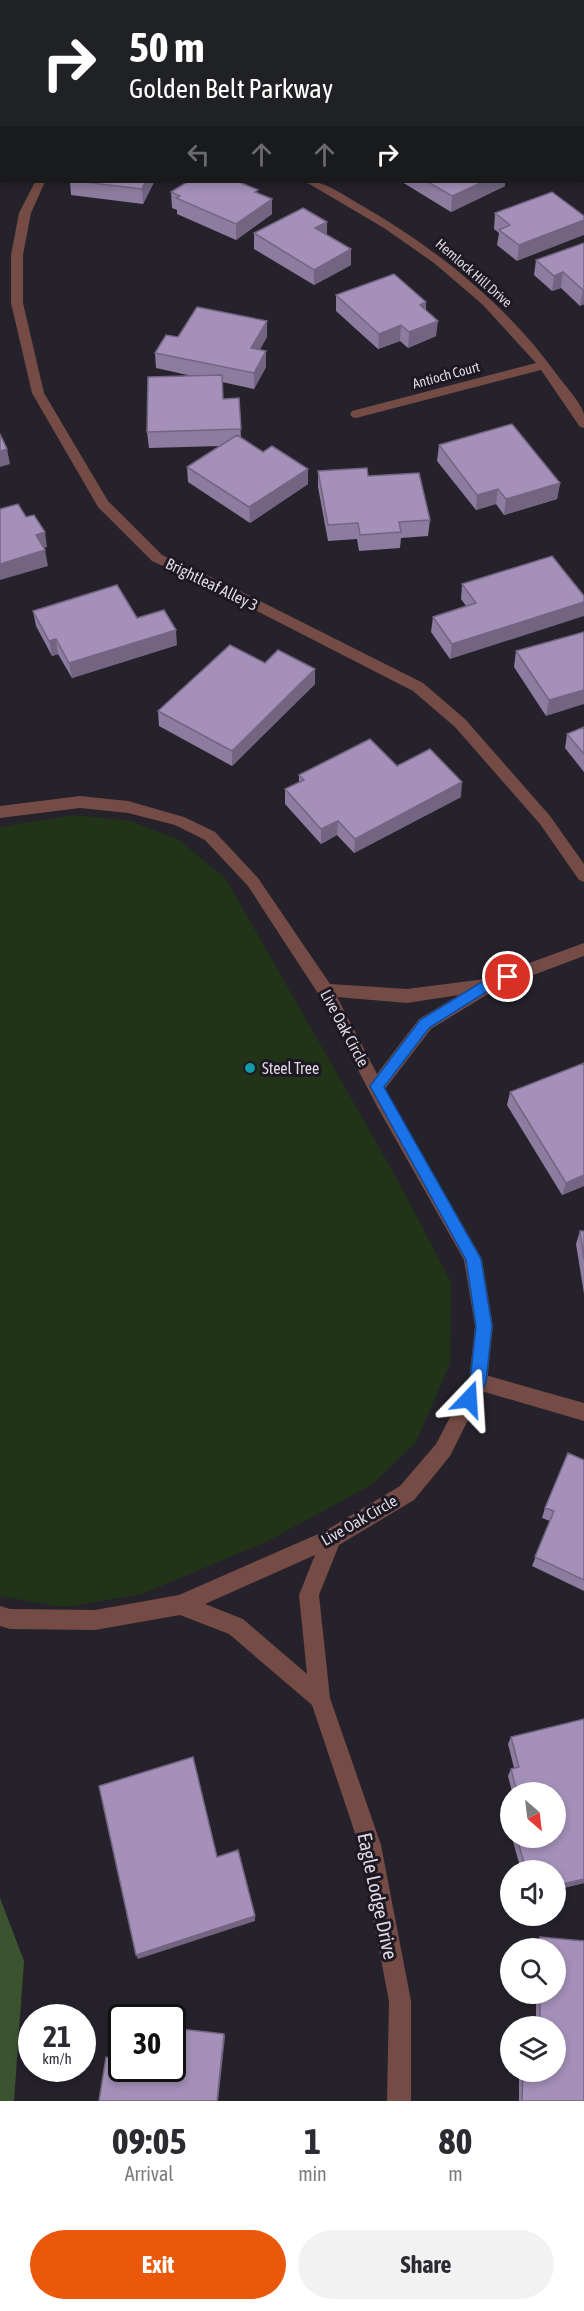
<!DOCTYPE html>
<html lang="en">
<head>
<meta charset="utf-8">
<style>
	:root { --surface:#fff; --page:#f2f2f3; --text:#2b2b33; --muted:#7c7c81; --accent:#ea580c }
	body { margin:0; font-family:"Asap Condensed",sans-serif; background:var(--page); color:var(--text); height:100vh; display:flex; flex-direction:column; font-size:22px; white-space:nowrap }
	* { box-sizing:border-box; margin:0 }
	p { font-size:20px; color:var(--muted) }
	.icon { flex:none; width:33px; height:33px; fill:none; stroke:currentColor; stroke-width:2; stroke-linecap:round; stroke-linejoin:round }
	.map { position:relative; height:2101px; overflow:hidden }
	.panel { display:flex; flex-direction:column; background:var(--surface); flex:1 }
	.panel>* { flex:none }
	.guide { position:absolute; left:0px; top:0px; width:585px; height:183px; box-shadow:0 3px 9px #0003; background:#202124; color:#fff; overflow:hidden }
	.needle { width:39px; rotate:152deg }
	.tools { position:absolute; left:500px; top:1782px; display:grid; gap:12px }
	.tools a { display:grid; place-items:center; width:66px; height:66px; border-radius:50%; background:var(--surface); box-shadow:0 3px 9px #0003; font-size:30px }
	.speed { position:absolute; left:18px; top:2004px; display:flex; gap:12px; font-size:30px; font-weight:700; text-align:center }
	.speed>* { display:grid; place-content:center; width:78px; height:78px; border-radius:50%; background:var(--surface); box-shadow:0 3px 9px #0003; line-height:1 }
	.speed small { font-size:15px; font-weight:400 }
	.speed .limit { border:3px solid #111; border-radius:9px; background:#fff; color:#111 }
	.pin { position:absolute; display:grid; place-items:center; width:51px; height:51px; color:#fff; margin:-26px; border:3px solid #fff; border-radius:50%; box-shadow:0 2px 6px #0007 }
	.me { position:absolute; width:66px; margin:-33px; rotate:20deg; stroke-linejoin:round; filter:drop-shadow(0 0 4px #0008) }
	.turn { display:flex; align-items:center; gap:21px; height:126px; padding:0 30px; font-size:27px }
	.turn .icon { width:78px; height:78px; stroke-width:2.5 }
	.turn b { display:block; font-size:42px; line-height:51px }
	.lanes { display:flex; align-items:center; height:57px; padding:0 30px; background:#0003; justify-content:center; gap:30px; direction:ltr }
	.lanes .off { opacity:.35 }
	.eta { display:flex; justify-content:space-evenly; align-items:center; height:102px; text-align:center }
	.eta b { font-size:36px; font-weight:700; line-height:42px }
	.primary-button { display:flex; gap:12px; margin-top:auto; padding:12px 30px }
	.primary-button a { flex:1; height:69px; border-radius:36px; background:var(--accent); color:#fff; font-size:24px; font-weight:700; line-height:69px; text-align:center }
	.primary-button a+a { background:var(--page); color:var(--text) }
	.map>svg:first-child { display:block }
</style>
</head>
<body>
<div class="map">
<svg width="584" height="2101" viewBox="0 0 584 2101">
	<rect width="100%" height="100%" fill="#26222c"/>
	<path fill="#213417" d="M 77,815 L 131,821 L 179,840 L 226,879 L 396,1177 L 451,1282 L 450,1364 L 416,1442 L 373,1484 L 268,1541 L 142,1594 L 64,1607 L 0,1596 L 0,828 L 15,824 Z"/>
	<path fill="#3c5330" d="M 136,0 L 454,0 L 456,1 L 141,2 Z
		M 0,1898 L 24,1961 L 14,2101 L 0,2101 Z"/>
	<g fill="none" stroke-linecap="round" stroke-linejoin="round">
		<path fill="#744c45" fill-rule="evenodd" d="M 35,182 L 45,182 L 31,213 L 23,255 L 23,303 L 44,393 L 108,501 L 162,555 L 226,584 L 423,683 L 465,719 L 550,816 L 584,864 L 584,882 L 579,880 L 540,824 L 455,727 L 413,691 L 216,590 L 152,561 L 98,507 L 32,393 L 11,303 L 11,255 L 19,213 Z
			M 478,1373 L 584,1403 L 584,1421 L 471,1388 L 469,1382 L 471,1376 Z"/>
		<path fill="#744c45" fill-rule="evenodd" d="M 3,0 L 14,0 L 2,2 Z
			M 0,88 L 2,88 L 2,94 L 0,94 Z
			M 306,182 C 324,180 343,195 359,204 C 436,248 506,304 558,376 C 566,387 580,401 584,414 C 584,418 584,424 584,428 L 580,427 L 541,370 L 356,418 L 352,417 L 350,414 L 352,411 L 536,363 L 482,304 L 434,263 L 384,228 Z
			M 80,796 L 128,801 L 184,817 L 215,832 L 258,878 L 330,984 L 407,989 L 485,979 L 584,943 L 584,956 L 496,989 L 431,1029 L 385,1089 L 482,1259 L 493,1326 L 487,1382 L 450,1456 L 414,1500 L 339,1545 L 319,1595 L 330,1698 L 381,1845 L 411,2001 L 411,2101 L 387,2101 L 389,2001 L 359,1845 L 312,1705 L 229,1634 L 180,1615 L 95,1630 L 10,1629 L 0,1626 L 0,1606 L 10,1609 L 95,1610 L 179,1595 L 325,1531 L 400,1486 L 436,1444 L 469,1381 L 475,1326 L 464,1260 L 378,1108 L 319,995 L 248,886 L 205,840 L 175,825 L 128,813 L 80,808 L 0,818 L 0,806 ZM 459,995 L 419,1019 L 377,1074 L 337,997 L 407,1003 ZM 315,1555 L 299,1595 L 307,1674 L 243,1619 L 205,1604 Z"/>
	</g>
	<path fill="#8d7c9f" d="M 70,182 L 154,182 L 143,204 L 71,195 Z
		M 402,182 L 505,182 L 505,186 L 451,212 Z
		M 171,192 L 258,193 L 272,199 L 272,214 L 236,240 L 177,214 L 177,210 L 172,208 Z
		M 552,192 L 517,261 L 497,245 L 499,233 L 494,229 L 495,213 Z
		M 254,233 L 351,249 L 351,265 L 314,285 L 254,249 Z
		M 584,243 L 584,304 L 580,306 L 561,288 L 552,291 L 534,275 L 536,260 Z
		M 336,295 L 426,302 L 426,310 L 436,336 L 408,348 L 400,341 L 378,349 L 336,311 Z
		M 267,321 L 267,337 L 259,350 L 266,367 L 254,389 L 222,382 L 223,399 L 239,398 L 241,438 L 308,484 L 250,523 L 188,482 L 187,467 L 220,446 L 149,448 L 147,432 L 192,376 L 156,368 L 155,353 L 178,337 Z
		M 439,445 L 560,483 L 557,499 L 504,515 L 496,504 L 476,510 L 437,461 Z
		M 318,471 L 368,476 L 430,520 L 428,536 L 401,538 L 400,548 L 359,551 L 357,539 L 328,541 L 318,487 Z
		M 462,584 L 584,596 L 450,659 L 431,632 L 433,617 L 466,606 L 461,599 Z
		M 33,611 L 137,618 L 177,645 L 72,678 L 58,654 L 52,656 L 36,626 Z
		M 584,632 L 546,716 L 514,667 L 516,651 Z
		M 265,663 L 315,684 L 232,766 L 159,726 L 158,711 Z
		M 584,727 L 584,772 L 565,748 L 567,734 Z
		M 397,766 L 461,797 L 354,853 L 337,835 L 321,844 L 285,804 L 285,789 L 299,782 L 299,775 Z
		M 510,1092 L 584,1186 L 562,1195 L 507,1105 Z
		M 580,1231 L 584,1231 L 584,1294 L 576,1244 Z
		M 584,1460 L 584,1591 L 532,1566 L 550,1521 L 542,1518 L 545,1508 Z
		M 584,1719 L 584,1883 L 555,1890 L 555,1870 L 521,1870 L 512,1838 L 555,1838 L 555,1792 L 512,1792 L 508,1776 L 511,1769 L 514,1768 L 508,1744 L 511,1737 Z
		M 540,1937 L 584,1941 L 584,2101 L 519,2101 L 519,2072 L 555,2072 L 555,2026 L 520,2026 L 523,2024 L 536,2024 L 536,1994 L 555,1994 L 555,1948 L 537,1948 L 537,1942 Z"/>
	<path fill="#736582" d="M 2,109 L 2,127 L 0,129 L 0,111 Z
		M 145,182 L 154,182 L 143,204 L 142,189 Z
		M 483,182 L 505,182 L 505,186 L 451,212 L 452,196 Z
		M 272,199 L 272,214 L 236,240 L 236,224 Z
		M 584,220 L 584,235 L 517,261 L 519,245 Z
		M 327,222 L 327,237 L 315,228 Z
		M 351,249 L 351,265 L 314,285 L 314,270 Z
		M 563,272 L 561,288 L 552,291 L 554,276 Z
		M 584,289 L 584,304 L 580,306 L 583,290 Z
		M 426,302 L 425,318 L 420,305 Z
		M 267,321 L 267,337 L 252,364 L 251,348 Z
		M 438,321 L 436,336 L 408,348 L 409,332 Z
		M 401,325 L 400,341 L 378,349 L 379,334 Z
		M 266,351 L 266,367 L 254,389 L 254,373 Z
		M 7,449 L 10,464 L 0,467 L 0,451 Z
		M 308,469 L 308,484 L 250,523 L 249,507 Z
		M 560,483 L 557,499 L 504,515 L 506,499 Z
		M 498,489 L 496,504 L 476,510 L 477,495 Z
		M 45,532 L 47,547 L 38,550 L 36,535 Z
		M 45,550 L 48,566 L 0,580 L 0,564 Z
		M 584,602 L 584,616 L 450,659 L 452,644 Z
		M 176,630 L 177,645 L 72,678 L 69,663 Z
		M 56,639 L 58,654 L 52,656 L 49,641 Z
		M 315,669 L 315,684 L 232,766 L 232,751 Z
		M 584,690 L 584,704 L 546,716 L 549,700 Z
		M 462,782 L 461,797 L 354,853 L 355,839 Z
		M 338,821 L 337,835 L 321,844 L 321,829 Z
		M 584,1175 L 584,1186 L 562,1195 L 566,1183 Z
		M 584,1879 L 584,1883 L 555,1890 L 555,1886 Z
		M 255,1916 L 255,1921 L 138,1959 L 136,1955 Z
		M 224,2034 L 225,2037 L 218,2101 L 217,2101 Z"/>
	<path fill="#a490b9" stroke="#736582" stroke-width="1.5" d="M 84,182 L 145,182 L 142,189 Z
		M 187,182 L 239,182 L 258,190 L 255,192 L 272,199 L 236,224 L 176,198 L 180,196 L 171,192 Z
		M 428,182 L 483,182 L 452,196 Z
		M 552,192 L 584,216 L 584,220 L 519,245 L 499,230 L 510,225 L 495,213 Z
		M 303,208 L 327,222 L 315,228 L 351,249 L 314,270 L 254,233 Z
		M 584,243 L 584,289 L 583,290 L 563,272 L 554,276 L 536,260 Z
		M 394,274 L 426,302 L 420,305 L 438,321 L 409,332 L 401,325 L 379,334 L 336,295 Z
		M 197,307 L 267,321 L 251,348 L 266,351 L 254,373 L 155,353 L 166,335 L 178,337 Z
		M 222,375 L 223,399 L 239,398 L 241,429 L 147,432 L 148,377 Z
		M 512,424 L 560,483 L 506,499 L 498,489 L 477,495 L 439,445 Z
		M 0,434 L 7,449 L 0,451 Z
		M 237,435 L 263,452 L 272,446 L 308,469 L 249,507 L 187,467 Z
		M 367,468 L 368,476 L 419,473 L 430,520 L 399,522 L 401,532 L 360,535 L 358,523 L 328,525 L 318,471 Z
		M 18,504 L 26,517 L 34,515 L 45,532 L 36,535 L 45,550 L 0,564 L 0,509 Z
		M 552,556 L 584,596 L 584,602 L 452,644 L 433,617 L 476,603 L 462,584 Z
		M 117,585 L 137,618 L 164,610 L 176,630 L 69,663 L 56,639 L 49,641 L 33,611 Z
		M 584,632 L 584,690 L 549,700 L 516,651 Z
		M 230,645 L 265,663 L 278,650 L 315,669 L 232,751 L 158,711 Z
		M 584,727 L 584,754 L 567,734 Z
		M 370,739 L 397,766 L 430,749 L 462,782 L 355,839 L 338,821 L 321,829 L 285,789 L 304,780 L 299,775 Z
		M 584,1063 L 584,1175 L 566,1183 L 510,1092 Z
		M 580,1231 L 584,1231 L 584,1259 Z
		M 568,1453 L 584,1460 L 584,1580 L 535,1557 L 554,1511 L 545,1508 Z
		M 584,1719 L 584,1879 L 555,1886 L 555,1870 L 526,1870 L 517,1838 L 555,1838 L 555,1792 L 517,1792 L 511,1769 L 519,1767 L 511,1737 Z
		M 193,1757 L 217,1857 L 238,1850 L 255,1916 L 136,1955 L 99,1786 Z
		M 540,1937 L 584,1941 L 584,2101 L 522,2101 L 523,2072 L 555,2072 L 555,2026 L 523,2026 L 523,2024 L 540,2024 L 540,1994 L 555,1994 L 555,1948 L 540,1948 Z
		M 172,2028 L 224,2034 L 217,2101 L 99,2101 L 106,2057 L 120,2059 L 122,2051 L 122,2068 L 172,2068 Z"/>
	<path fill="#1a73e8" stroke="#114b97" stroke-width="1.5" d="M 508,971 L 513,973 L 515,977 L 513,980 L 494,987 L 429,1028 L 384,1087 L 481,1259 L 492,1326 L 486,1382 L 475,1404 L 469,1406 L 464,1404 L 461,1399 L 470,1381 L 476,1326 L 466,1260 L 370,1086 L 420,1020 L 485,980 Z"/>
	<circle fill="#0f9aa8" stroke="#1d1823" stroke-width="2" cx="250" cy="1068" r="6"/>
	<g text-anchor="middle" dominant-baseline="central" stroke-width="6" stroke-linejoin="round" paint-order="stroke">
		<g font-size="14" fill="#dedbe2" stroke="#1d1823">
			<text transform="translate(474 273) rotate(41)">Hemlock Hill Drive</text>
			<text transform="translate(446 375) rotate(-15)">Antioch Court</text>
		</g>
		<g font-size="16" fill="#dedbe2" stroke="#1d1823">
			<text transform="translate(212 584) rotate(26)">Brightleaf Alley 3</text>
			<text transform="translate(345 1028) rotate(62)">Live Oak Circle</text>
			<text transform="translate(359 1520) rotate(-30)">Live Oak Circle</text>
		</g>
		<g font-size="16" fill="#dedbe2" stroke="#1d1823" text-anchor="start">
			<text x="262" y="1068">Steel Tree</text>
		</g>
		<g font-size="20" fill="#dedbe2" stroke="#1d1823">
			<text transform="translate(378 1896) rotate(78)">Eagle Lodge Drive</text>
		</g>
	</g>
</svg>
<div class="tools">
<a><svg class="needle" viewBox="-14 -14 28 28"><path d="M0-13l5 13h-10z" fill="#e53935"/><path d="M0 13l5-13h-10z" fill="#7c7c81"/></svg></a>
<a><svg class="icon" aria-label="sound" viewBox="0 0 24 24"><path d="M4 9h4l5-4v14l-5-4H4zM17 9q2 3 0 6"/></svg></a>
<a><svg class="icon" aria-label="search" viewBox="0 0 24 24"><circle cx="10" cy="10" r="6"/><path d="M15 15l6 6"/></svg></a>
<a><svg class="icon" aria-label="layers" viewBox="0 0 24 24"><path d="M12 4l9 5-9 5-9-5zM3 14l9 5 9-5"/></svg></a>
</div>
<div class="speed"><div>21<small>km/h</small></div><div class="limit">30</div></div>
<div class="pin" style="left:508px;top:977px;background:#d93025"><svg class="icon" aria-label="arrive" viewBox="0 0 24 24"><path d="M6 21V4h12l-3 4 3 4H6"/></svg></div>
<svg class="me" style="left:469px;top:1399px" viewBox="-20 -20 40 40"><path d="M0-17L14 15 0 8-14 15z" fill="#1a73e8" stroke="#fff" stroke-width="4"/></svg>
<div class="guide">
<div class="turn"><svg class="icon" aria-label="right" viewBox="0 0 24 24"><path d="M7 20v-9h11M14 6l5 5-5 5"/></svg><div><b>50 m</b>Golden Belt Parkway</div></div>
<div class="lanes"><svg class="icon off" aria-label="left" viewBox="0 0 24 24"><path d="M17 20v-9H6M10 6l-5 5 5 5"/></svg><svg class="icon off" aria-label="ahead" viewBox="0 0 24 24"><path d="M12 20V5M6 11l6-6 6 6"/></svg><svg class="icon off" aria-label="ahead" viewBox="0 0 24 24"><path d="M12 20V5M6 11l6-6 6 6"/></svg><svg class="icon" aria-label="right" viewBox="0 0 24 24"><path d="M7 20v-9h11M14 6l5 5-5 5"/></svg></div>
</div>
</div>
<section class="panel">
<div class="eta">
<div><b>09:05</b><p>Arrival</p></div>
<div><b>1</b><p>min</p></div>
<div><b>80</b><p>m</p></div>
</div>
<div class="primary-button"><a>Exit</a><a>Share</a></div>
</section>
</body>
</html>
